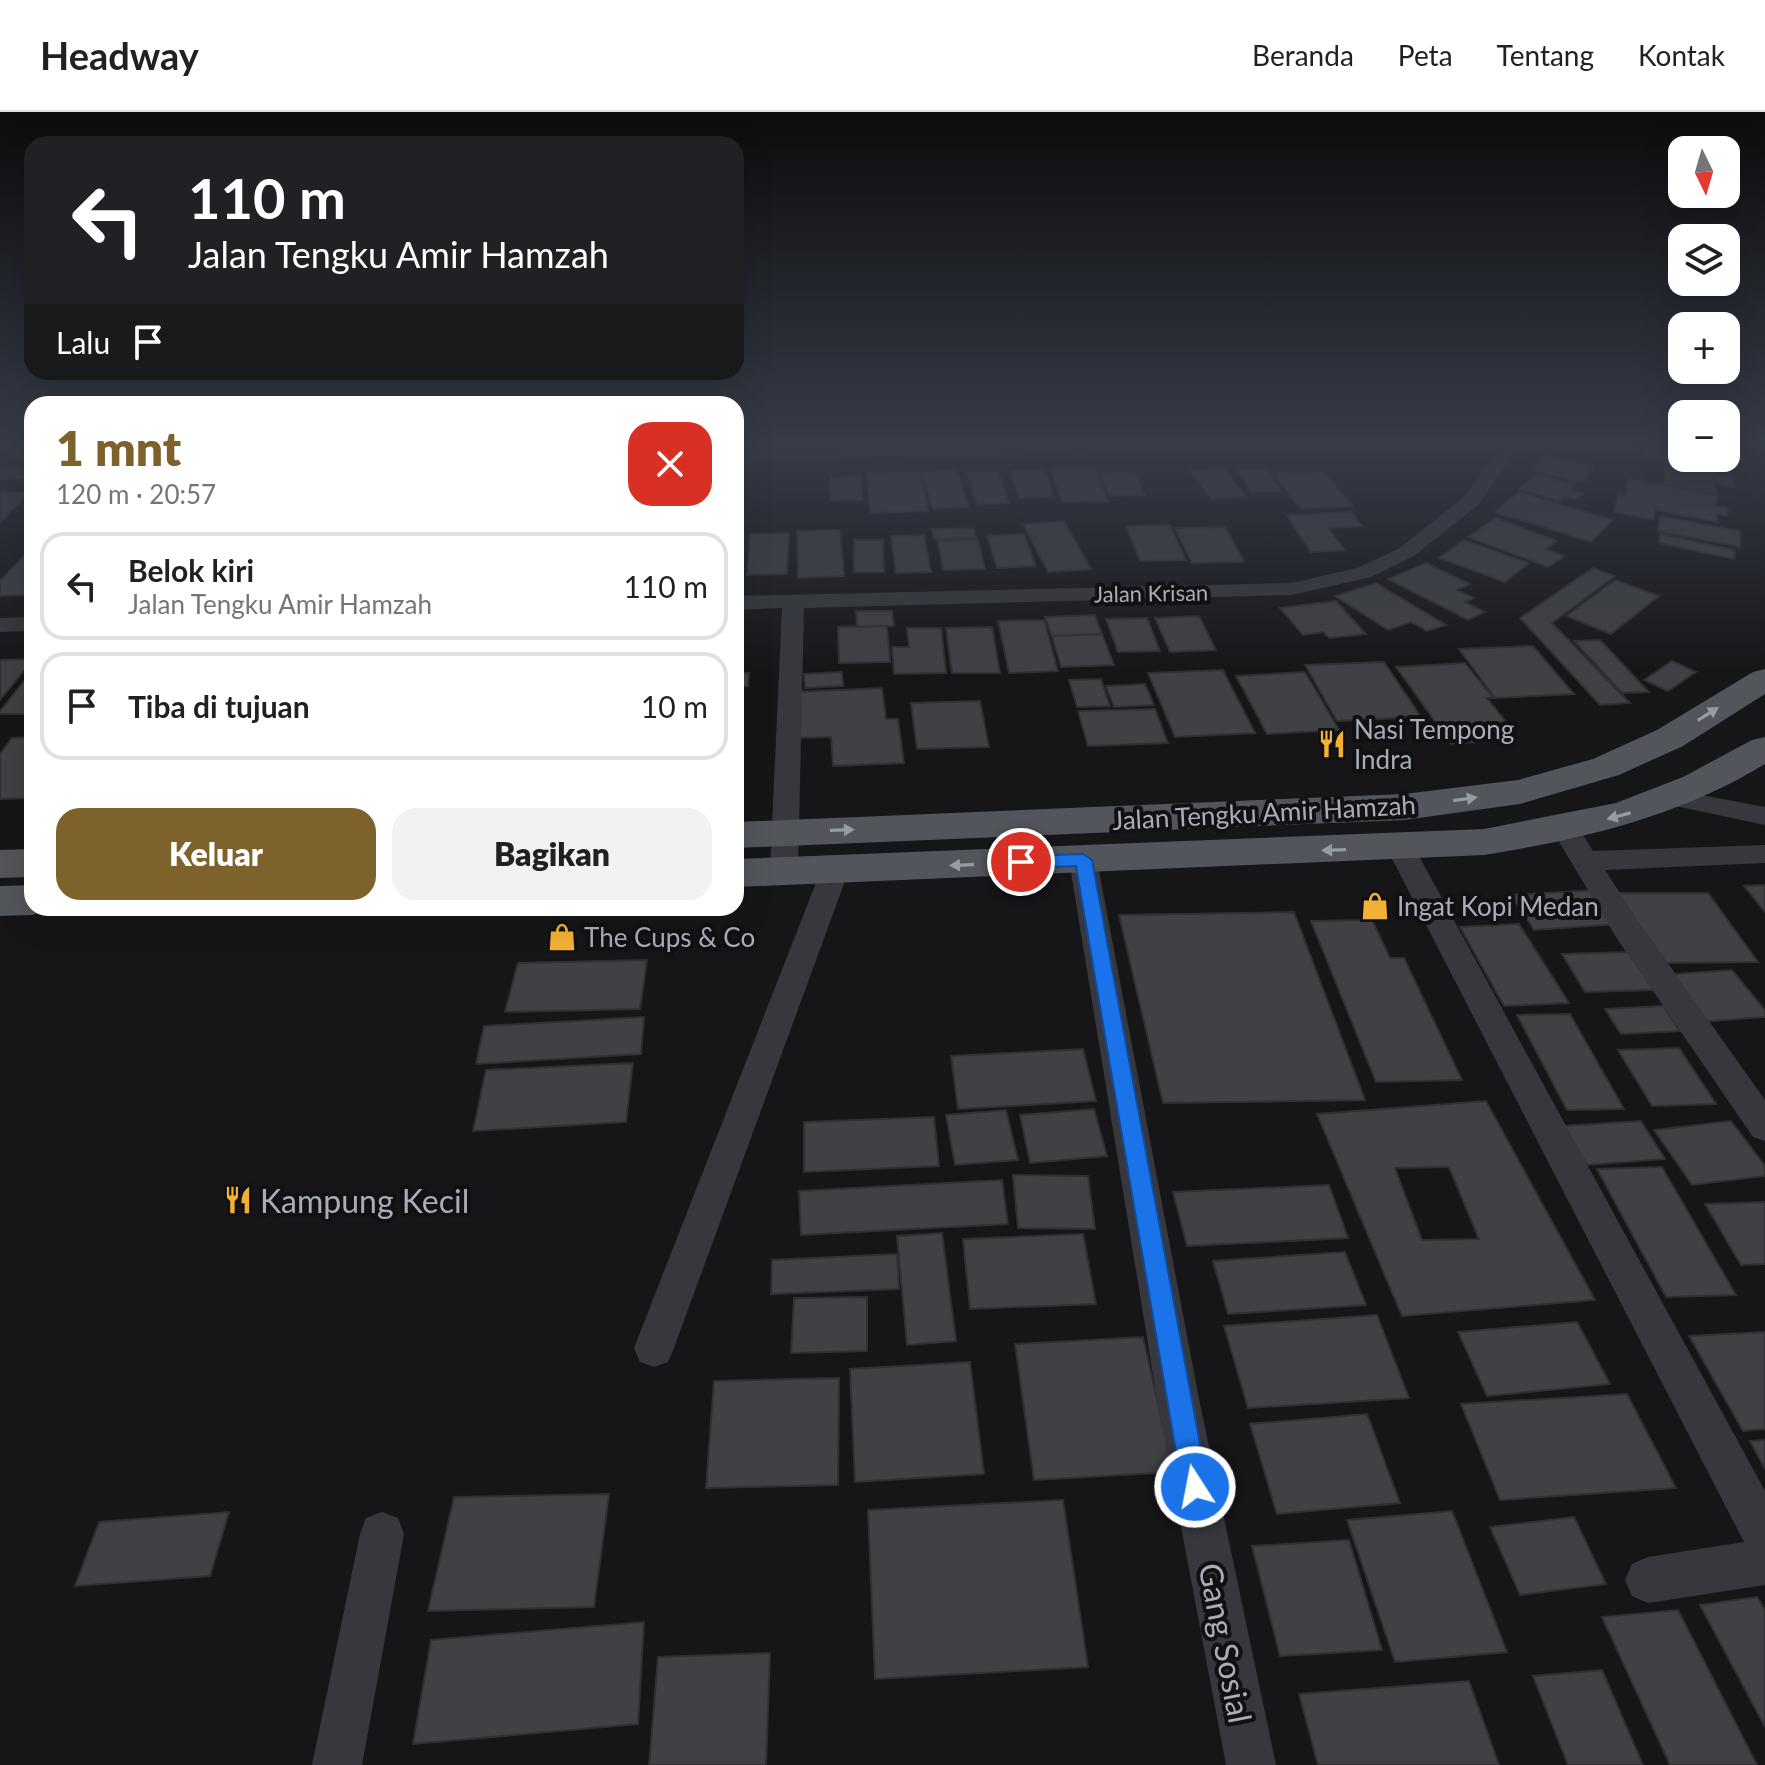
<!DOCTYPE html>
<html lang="id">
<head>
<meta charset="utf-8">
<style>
	:root { --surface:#fff; --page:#f2f2f2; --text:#202124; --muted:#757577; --line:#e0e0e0; --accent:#7e622b }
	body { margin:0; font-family:Lato,sans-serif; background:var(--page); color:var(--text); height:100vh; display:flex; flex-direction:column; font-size:30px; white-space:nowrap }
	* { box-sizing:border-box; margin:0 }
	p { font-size:26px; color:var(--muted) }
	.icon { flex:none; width:44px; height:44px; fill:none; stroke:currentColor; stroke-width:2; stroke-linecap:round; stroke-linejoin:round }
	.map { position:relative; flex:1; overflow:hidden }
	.side { position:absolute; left:24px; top:284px; width:720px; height:520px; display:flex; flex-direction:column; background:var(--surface); border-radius:24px; box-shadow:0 8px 32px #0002 }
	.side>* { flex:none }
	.hud { position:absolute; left:24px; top:24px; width:720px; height:244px; border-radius:24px; box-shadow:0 8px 32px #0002; background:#202124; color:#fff; overflow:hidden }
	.needle { width:52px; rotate:175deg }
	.fabs { position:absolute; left:1668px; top:24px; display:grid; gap:16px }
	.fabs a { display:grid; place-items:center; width:72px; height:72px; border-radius:16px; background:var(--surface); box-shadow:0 8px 32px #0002; font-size:40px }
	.pin { position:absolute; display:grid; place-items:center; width:68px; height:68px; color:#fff; margin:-34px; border:4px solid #fff; border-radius:50%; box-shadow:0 2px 8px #0007 }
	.me { position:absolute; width:88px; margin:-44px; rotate:349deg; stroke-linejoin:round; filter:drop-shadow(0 0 6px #0008) }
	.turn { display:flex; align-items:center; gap:28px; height:168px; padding:0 32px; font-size:36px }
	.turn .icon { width:104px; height:104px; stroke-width:2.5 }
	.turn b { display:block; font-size:56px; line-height:68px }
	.then { display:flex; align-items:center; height:76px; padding:0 32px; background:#0003; gap:16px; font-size:30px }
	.round { display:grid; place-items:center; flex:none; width:84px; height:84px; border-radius:24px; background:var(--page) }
	.summary { display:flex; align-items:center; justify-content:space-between; height:136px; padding:0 32px }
	h1 { font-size:48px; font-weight:800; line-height:60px; color:var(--accent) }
	.button { display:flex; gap:16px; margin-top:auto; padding:16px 32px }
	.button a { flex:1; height:92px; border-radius:24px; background:var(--accent); color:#fff; font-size:32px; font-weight:800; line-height:92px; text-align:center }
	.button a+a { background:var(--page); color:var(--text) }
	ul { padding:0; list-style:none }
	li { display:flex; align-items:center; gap:24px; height:108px; margin:0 16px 12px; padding:0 16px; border:4px solid var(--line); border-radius:24px }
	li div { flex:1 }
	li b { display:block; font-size:30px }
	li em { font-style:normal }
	header { display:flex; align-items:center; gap:48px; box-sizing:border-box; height:112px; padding:0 40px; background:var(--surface); border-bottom:2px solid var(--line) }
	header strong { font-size:38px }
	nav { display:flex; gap:44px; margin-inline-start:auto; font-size:28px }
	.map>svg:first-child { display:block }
</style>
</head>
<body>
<header>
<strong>Headway</strong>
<nav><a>Beranda</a><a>Peta</a><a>Tentang</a><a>Kontak</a></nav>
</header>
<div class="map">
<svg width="1765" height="1653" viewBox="0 0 1765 1653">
	<rect width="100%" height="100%" fill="#161618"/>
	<path fill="#404145" stroke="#303034" stroke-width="2" fill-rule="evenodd" d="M 1643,335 L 1682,339 L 1682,346 L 1699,346 L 1713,354 L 1714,362 L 1733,365 L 1735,375 L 1715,371 L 1716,381 L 1665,373 L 1664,349 L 1643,346 Z
		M 1544,342 L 1594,354 L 1583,371 L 1531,358 Z
		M 1095,356 L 1108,389 L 1062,390 L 1051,357 Z
		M 1224,356 L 1246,385 L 1211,387 L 1190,358 Z
		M 956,357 L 969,395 L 933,397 L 921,359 Z
		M 1044,357 L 1054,385 L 1019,386 L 1010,358 Z
		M 1237,357 L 1268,357 L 1282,380 L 1251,380 Z
		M 998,358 L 1009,391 L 977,393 L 966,359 Z
		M 921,359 L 928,399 L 870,401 L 867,360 Z
		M 1135,359 L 1145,383 L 1109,384 L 1099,360 Z
		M 1322,359 L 1353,394 L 1301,397 L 1273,362 Z
		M 1537,362 L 1575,373 L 1570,378 L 1582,382 L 1575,387 L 1563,384 L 1558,389 L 1519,377 Z
		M 861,364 L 863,388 L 831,389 L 830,365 Z
		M 1628,367 L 1717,383 L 1716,394 L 1728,396 L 1727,404 L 1717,402 L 1717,410 L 1655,398 L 1654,408 L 1614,400 L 1618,383 L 1625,385 Z
		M 30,380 L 0,411 L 0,381 Z
		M 1519,380 L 1613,408 L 1591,430 L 1495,400 Z
		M 1351,400 L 1362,414 L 1328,416 L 1345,438 L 1311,440 L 1286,403 Z
		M 1660,404 L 1740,419 L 1740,435 L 1658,419 Z
		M 1496,406 L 1557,429 L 1546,437 L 1565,444 L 1548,455 L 1468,425 Z
		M 1064,409 L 1091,457 L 1048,460 L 1023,412 Z
		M 1170,413 L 1186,448 L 1140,449 L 1126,414 Z
		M 1225,415 L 1244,450 L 1192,451 L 1175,416 Z
		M 974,416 L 976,426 L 934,427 L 932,417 Z
		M 840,418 L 844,464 L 798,466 L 797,419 Z
		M 789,421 L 787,462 L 747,463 L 750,422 Z
		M 1024,422 L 1036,454 L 997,456 L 987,424 Z
		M 1660,422 L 1735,438 L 1734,447 L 1659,431 Z
		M 924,423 L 931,460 L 896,461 L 891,424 Z
		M 854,428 L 883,428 L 884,460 L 854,460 Z
		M 978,428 L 985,457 L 943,458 L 938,429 Z
		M 1464,428 L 1529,451 L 1505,470 L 1439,446 Z
		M 30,437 L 32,476 L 25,483 L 0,484 L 0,469 Z
		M 1426,451 L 1470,472 L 1457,478 L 1474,486 L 1465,490 L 1485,500 L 1468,508 L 1388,467 Z
		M 1593,456 L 1615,464 L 1552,511 L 1630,591 L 1600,593 L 1520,506 Z
		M 1615,468 L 1659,484 L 1611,522 L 1566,504 Z
		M 1376,471 L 1446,513 L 1427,519 L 1411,510 L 1388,518 L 1335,484 Z
		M 1336,489 L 1366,522 L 1329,526 L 1323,520 L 1303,523 L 1280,496 Z
		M 856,499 L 892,499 L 894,514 L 857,515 Z
		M 1095,503 L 1102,522 L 1052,524 L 1045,505 Z
		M 1199,504 L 1216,538 L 1170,540 L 1155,506 Z
		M 1147,506 L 1160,539 L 1118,540 L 1106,507 Z
		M 1044,508 L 1058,559 L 1009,561 L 998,509 Z
		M 887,514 L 890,550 L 839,551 L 838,515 Z
		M 992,515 L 1000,561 L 952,561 L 946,516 Z
		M 907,516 L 941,516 L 946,561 L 894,562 L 892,535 L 909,535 Z
		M 1102,522 L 1114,553 L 1061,555 L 1052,524 Z
		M 1600,528 L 1649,580 L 1622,581 L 1574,529 Z
		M 1533,534 L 1574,582 L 1495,586 L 1459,537 Z
		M 32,547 L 32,549 L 0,588 L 0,548 Z
		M 1672,549 L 1696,560 L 1668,579 L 1644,568 Z
		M 1384,550 L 1421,605 L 1337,609 L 1305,553 Z
		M 1465,551 L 1493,586 L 1487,586 L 1506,610 L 1478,612 L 1491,629 L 1451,632 L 1396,555 Z
		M 1223,558 L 1255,621 L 1175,625 L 1148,561 Z
		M 32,559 L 32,602 L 0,602 L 0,599 Z
		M 842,560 L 843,574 L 805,576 L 804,562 Z
		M 1305,560 L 1339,618 L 1267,622 L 1236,564 Z
		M 736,561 L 749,561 L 748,574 L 736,575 Z
		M 1101,567 L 1110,594 L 1077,595 L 1069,568 Z
		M 1145,572 L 1154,593 L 1114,595 L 1106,574 Z
		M 882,576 L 886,607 L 898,607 L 904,651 L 833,654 L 831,625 L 796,626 L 794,580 Z
		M 980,589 L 989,635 L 917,637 L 911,591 Z
		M 1155,597 L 1168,631 L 1088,634 L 1078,599 Z
		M 32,625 L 32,686 L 0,687 L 0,642 L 12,626 Z
		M 1765,773 L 1765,800 L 1744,774 Z
		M 1595,778 L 1621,812 L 1534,818 L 1511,783 Z
		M 1610,781 L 1708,781 L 1758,850 L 1655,851 Z
		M 1294,800 L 1365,988 L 1163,991 L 1119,803 Z
		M 1372,808 L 1390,846 L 1404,846 L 1462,968 L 1376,970 L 1311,809 Z
		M 1519,812 L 1569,891 L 1504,894 L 1460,815 Z
		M 1628,840 L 1654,878 L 1585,880 L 1562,842 Z
		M 647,848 L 640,897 L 505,900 L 518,851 Z
		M 1732,858 L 1765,898 L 1765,905 L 1697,910 L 1661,863 Z
		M 1663,894 L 1680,919 L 1621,922 L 1605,897 Z
		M 1570,902 L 1624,997 L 1567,998 L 1517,903 Z
		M 644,905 L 641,942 L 476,952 L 484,914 Z
		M 1679,936 L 1716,992 L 1652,994 L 1618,938 Z
		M 1083,937 L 1096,989 L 958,997 L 951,944 Z
		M 633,951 L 626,1010 L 473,1019 L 486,958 Z
		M 1486,989 L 1595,1188 L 1402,1204 L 1317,1002 ZM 1449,1055 L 1479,1127 L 1422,1128 L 1395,1056 Z
		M 1094,997 L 1107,1044 L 1030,1051 L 1020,1003 Z
		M 1006,998 L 1018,1048 L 955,1053 L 946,1003 Z
		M 934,1005 L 939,1054 L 804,1060 L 804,1010 Z
		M 1641,1009 L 1665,1047 L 1587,1053 L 1564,1014 Z
		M 1731,1009 L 1765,1054 L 1765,1064 L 1692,1073 L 1654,1018 Z
		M 1662,1055 L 1736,1183 L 1666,1185 L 1597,1057 Z
		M 1013,1063 L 1088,1064 L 1095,1117 L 1018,1116 Z
		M 1002,1068 L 1008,1112 L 801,1123 L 799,1079 Z
		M 1329,1073 L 1348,1126 L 1187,1134 L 1173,1080 Z
		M 1765,1090 L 1765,1152 L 1741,1153 L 1705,1092 Z
		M 942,1121 L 956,1229 L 907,1233 L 897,1124 Z
		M 1083,1122 L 1096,1192 L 970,1197 L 963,1127 Z
		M 1345,1140 L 1366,1193 L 1228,1202 L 1213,1149 Z
		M 897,1142 L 899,1177 L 771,1182 L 772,1148 Z
		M 867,1185 L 867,1239 L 791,1241 L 794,1186 Z
		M 1377,1203 L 1409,1286 L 1248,1296 L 1224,1214 Z
		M 1577,1210 L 1610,1272 L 1487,1284 L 1458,1220 Z
		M 1765,1220 L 1765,1317 L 1743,1319 L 1689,1224 Z
		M 1143,1225 L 1173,1360 L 1034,1368 L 1015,1232 Z
		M 970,1250 L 984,1362 L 855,1370 L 850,1257 Z
		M 839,1266 L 838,1373 L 706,1376 L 714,1269 Z
		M 1627,1282 L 1676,1376 L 1500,1388 L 1461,1292 Z
		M 1367,1302 L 1400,1391 L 1277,1402 L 1250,1312 Z
		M 1765,1328 L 1765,1357 L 1750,1329 Z
		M 609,1382 L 594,1495 L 428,1499 L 454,1385 Z
		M 1063,1388 L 1088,1555 L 875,1567 L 868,1398 Z
		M 1452,1399 L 1507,1540 L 1395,1550 L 1347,1408 Z
		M 229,1400 L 210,1464 L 75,1474 L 99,1410 Z
		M 1574,1405 L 1606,1472 L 1520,1483 L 1490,1415 Z
		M 1349,1428 L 1382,1538 L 1280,1544 L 1252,1434 Z
		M 1757,1485 L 1765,1498 L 1765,1615 L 1700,1493 Z
		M 1678,1498 L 1757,1653 L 1670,1653 L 1602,1505 Z
		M 644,1510 L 638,1612 L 413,1632 L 431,1528 Z
		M 770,1541 L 766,1653 L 649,1653 L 658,1545 Z
		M 1602,1558 L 1643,1653 L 1568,1653 L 1533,1564 Z
		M 1469,1569 L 1499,1653 L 1318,1653 L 1299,1582 Z"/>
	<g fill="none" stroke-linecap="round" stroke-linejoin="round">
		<path fill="#37383d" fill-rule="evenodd" d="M 22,331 L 32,331 L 32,341 L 26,347 L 14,347 L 11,343 Z
			M 1137,331 L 1392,331 L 1383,336 L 736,349 L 736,339 Z
			M 1503,331 L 1521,331 L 1478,393 L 1414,444 L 1371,465 L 1292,483 L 804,496 L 798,759 L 794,766 L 784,769 L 774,766 L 770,759 L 782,496 L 736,498 L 736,484 L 1292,471 L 1357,456 L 1400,436 L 1464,385 Z
			M 32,355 L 32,367 L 0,368 L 0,356 Z
			M 32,505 L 32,519 L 0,520 L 0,506 Z
			M 1675,678 L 1765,695 L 1765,713 L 1666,692 L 1662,686 L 1666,680 Z
			M 1566,709 L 1576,712 L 1593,739 L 1765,733 L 1765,751 L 1605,758 L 1638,809 L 1765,988 L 1765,1029 L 1753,1025 L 1616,825 L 1552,718 L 1556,712 Z
			M 1400,726 L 1410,728 L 1414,735 L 1765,1379 L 1765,1473 L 1648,1491 L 1632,1484 L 1625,1468 L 1632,1452 L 1648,1445 L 1744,1430 L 1386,735 L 1390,728 Z
			M 1083,739 L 1093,741 L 1097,748 L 1199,1287 L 1276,1653 L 1226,1653 L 1157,1287 L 1069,748 L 1073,741 Z
			M 835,748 L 845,751 L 849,758 L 674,1236 L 668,1250 L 654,1255 L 640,1250 L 634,1236 L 821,758 L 825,751 Z
			M 382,1400 L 398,1406 L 404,1422 L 362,1653 L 312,1653 L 360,1422 L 366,1406 Z"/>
		<path fill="#53555c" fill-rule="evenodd" d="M 1765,557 L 1765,582 L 1683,634 L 1619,663 L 1520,692 L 1404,708 L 736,736 L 736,710 L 1404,682 L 1518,668 L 1593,647 L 1657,618 L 1753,560 Z
			M 1765,625 L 1765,652 C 1678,705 1583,727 1484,743 L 736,775 L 736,747 L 1484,717 L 1616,691 L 1683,665 L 1752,628 Z
			M 32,737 L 32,765 L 0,766 L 0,738 Z
			M 32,773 L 32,796 L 49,796 L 47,798 L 32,803 L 0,804 L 0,774 Z"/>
	</g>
	<defs><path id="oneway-solid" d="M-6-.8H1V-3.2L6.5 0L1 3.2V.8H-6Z" transform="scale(2)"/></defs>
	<g fill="#979ba6">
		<use href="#oneway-solid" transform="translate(1708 602) rotate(-32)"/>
		<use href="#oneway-solid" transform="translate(1465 687) rotate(-8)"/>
		<use href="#oneway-solid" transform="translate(1619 704) rotate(165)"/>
		<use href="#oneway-solid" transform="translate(842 718) rotate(-2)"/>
		<use href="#oneway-solid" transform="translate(1334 738) rotate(178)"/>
		<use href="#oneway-solid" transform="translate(962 753) rotate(178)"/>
	</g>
	<linearGradient id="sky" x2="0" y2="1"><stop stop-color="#0c0c0d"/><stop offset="0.59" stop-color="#363c48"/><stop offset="1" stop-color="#363c48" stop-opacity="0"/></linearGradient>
	<rect width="1765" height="562" fill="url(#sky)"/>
	<path fill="#1a73e8" stroke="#114b97" stroke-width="2" d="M 1083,742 L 1092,748 L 1208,1375 L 1204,1384 L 1195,1388 L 1186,1384 L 1182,1375 L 1076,754 L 1021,756 L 1013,750 L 1021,744 Z"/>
	<defs>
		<symbol id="restaurant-bare" viewBox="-9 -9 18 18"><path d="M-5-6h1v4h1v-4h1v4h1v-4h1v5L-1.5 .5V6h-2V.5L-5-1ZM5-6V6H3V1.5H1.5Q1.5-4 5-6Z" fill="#f2b134" stroke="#111113" stroke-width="2.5" paint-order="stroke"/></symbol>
		<symbol id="shop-bare" viewBox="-9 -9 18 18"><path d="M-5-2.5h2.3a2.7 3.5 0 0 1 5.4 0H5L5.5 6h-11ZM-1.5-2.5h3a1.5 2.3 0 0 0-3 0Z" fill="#f2b134" stroke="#111113" stroke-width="2.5" paint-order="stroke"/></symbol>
	</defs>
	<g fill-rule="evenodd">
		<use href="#restaurant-bare" x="1312" y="612" width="40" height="40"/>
		<use href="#shop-bare" x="1355" y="774" width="40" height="40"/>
		<use href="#shop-bare" x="542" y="805" width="40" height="40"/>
		<use href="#restaurant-bare" x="218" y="1068" width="40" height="40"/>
	</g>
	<g text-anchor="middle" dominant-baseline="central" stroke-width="8" stroke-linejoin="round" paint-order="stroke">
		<g font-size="22" fill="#a8adb8" stroke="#111113">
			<text transform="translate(1151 481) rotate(-1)">Jalan Krisan</text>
		</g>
		<g font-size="26" fill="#a8adb8" stroke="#111113" text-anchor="start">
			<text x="1354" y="617">Nasi Tempong<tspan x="1354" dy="30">Indra</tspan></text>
			<text x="1397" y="794">Ingat Kopi Medan</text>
			<text x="584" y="825">The Cups &amp; Co</text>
		</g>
		<g font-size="26" fill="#a8adb8" stroke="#111113">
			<text transform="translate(1264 700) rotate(-3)">Jalan Tengku Amir Hamzah</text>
		</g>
		<g font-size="32" fill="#a8adb8" stroke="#111113" text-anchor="start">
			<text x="260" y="1088">Kampung Kecil</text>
		</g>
		<g font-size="32" fill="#a8adb8" stroke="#111113">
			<text transform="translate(1226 1531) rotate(79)">Gang Sosial</text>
		</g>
	</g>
</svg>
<div class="fabs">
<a><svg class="needle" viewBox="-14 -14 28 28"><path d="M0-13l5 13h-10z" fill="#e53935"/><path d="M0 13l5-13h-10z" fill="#757577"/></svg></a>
<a><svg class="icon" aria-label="layers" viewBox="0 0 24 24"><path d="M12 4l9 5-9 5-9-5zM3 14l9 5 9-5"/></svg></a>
<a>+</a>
<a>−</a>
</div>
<div class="pin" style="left:1021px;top:750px;background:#d93025"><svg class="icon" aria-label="arrive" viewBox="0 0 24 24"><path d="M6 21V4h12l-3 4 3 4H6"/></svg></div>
<svg class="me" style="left:1195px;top:1375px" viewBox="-20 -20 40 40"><circle r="17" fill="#1a73e8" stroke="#fff" stroke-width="3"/><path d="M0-11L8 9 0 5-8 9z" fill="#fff"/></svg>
<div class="hud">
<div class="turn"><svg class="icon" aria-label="left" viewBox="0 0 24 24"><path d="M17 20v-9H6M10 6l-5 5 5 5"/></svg><div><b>110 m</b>Jalan Tengku Amir Hamzah</div></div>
<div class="then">Lalu<svg class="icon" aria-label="arrive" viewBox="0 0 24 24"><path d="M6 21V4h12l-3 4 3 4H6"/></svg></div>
</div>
<section class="side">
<div class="summary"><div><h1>1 mnt</h1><p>120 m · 20:57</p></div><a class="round" style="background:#d93025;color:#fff"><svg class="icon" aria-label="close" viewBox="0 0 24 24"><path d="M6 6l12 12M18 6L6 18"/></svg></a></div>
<ul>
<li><svg class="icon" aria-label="left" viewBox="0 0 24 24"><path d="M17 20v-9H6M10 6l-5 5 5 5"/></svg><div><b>Belok kiri</b><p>Jalan Tengku Amir Hamzah</p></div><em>110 m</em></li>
<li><svg class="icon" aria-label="arrive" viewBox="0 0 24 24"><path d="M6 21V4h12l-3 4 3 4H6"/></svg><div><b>Tiba di tujuan</b></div><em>10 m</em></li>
</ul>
<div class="button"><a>Keluar</a><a>Bagikan</a></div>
</section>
</div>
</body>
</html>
